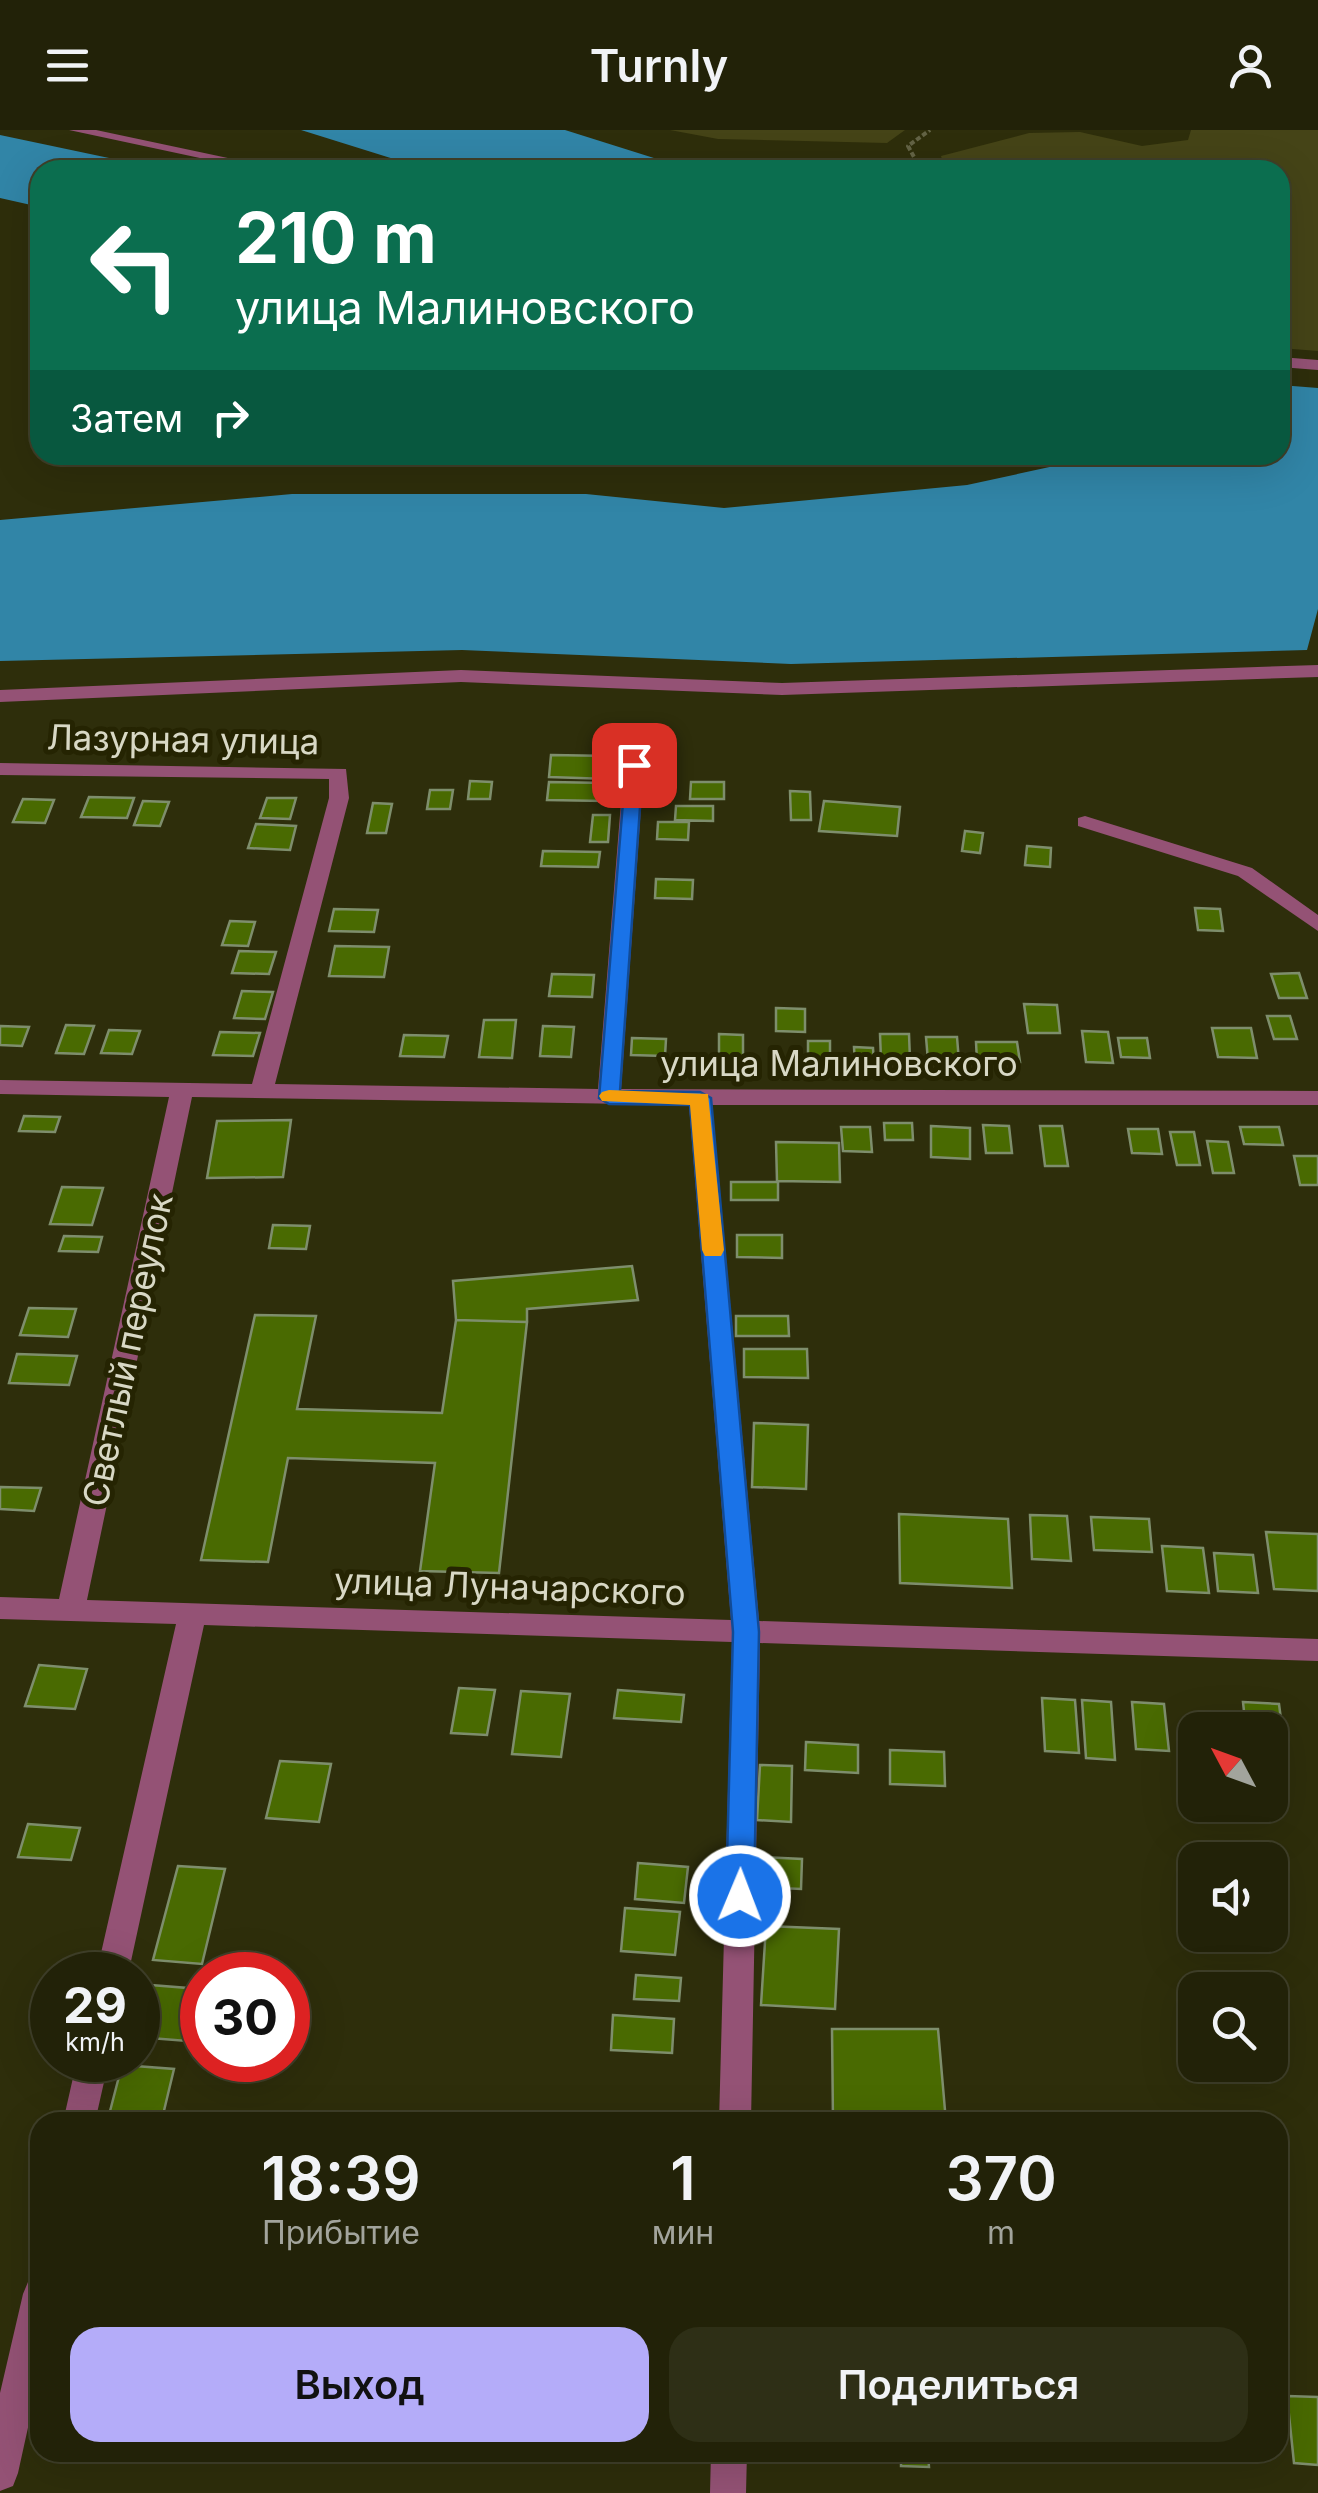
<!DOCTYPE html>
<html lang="ru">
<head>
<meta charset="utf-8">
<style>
	:root { --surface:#222208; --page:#2e2f16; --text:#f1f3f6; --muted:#a2a49c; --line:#3f3f29; --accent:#b4acf9 }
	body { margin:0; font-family:Inter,sans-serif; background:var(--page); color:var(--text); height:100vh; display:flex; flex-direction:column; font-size:38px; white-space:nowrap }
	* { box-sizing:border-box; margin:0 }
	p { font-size:32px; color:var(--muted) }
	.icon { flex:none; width:55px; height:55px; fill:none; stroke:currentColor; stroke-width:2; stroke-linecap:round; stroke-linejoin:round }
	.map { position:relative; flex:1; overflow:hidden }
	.side { position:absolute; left:30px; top:1982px; width:1258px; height:350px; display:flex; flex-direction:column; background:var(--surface); border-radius:30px; box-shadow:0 10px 40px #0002,0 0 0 2px var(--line) }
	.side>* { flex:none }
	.guide { position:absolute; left:30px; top:30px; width:1260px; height:305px; border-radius:30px; box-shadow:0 10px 40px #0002,0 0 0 2px var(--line); background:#0b6e4f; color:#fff; overflow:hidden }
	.needle { width:65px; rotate:311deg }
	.buttons { position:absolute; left:1178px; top:1582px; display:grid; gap:20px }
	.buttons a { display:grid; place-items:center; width:110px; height:110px; border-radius:20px; background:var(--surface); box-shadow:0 10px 40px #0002,0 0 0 2px var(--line); font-size:50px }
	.speed { position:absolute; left:30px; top:1822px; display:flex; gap:20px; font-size:50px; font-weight:700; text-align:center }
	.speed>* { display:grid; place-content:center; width:130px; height:130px; border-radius:50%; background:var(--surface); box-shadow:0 10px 40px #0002,0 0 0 2px var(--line); line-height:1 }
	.speed small { font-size:25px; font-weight:400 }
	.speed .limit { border:15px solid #d22; background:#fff; color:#111 }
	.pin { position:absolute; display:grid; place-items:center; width:85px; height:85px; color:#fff; margin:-42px; border-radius:20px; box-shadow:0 5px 15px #0006 }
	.me { position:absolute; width:110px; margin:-55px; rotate:1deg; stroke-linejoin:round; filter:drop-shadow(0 0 8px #0008) }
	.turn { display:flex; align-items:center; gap:35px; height:210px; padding:0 40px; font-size:45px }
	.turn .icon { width:130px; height:130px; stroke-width:2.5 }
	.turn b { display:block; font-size:70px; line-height:85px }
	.then { display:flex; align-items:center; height:95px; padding:0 40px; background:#0003; gap:20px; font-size:38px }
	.eta { display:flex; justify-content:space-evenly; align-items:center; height:170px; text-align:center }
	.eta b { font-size:60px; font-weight:600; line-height:70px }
	.button { display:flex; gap:20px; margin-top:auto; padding:20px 40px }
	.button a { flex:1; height:115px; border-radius:30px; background:var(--accent); color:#111; font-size:40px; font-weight:600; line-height:115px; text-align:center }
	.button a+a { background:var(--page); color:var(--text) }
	header { display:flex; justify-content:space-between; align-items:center; height:130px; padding:0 40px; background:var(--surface); font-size:45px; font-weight:600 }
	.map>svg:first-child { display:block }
</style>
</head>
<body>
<header><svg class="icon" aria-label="menu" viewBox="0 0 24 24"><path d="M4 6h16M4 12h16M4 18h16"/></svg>Turnly<svg class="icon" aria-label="person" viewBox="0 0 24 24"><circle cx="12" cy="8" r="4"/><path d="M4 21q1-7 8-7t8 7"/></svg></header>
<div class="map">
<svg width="1318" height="2363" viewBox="0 0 1318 2363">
	<rect width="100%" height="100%" fill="#2e2e0b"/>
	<path fill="#454417" d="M 670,0 L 905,0 L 887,13 L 718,9 Z
		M 1191,0 L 1318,0 L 1318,221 L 1280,218 L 1280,40 L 945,40 L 941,26 L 1029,3 L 1080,2 L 1142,16 L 1188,10 Z"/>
	<path fill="#3185a7" d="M 301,0 L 565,0 L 692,40 L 429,40 Z
		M 0,5 L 166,40 L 40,40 L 40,77 L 0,68 Z
		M 1280,255 L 1318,258 L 1318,479 L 1307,520 L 791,534 L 462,520 L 0,531 L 0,390 L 292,364 L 586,364 L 724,378 L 967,355 L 1068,333 L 1024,325 L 1280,325 Z"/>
	<path fill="#496a01" stroke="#7e8e6c" stroke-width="2.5" d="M 551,625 L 611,626 L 609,649 L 549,647 Z
		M 470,651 L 492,652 L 490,669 L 468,669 Z
		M 549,652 L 607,653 L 605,671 L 547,670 Z
		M 691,652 L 724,652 L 724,669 L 690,669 Z
		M 430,660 L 453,660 L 450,679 L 427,679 Z
		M 790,661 L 810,662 L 811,690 L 791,690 Z
		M 89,667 L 134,668 L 127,688 L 81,687 Z
		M 267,668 L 296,668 L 290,689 L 260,688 Z
		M 23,669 L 54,670 L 45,693 L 13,692 Z
		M 143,671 L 169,672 L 160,696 L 134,695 Z
		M 824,671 L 900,677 L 897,706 L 819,701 Z
		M 373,673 L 392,674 L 386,703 L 367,703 Z
		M 676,676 L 713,676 L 713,691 L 675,690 Z
		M 593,685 L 610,685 L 608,712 L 590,712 Z
		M 658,692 L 689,692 L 688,710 L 657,709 Z
		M 256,694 L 296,696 L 290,720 L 248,718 Z
		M 965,701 L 983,703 L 980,723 L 962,721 Z
		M 1027,716 L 1051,718 L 1050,737 L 1025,735 Z
		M 543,721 L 600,722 L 598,737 L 541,736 Z
		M 656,749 L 693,750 L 692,769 L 655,768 Z
		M 1195,778 L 1220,779 L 1223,801 L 1198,800 Z
		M 334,779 L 378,780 L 374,802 L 329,801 Z
		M 230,791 L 255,792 L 248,816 L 222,815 Z
		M 335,816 L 389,817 L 384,847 L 329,846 Z
		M 239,821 L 276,822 L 269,844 L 232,843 Z
		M 1299,843 L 1307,868 L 1279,868 L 1271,844 Z
		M 552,844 L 594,845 L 592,867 L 549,866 Z
		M 242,861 L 273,862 L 265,889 L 234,888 Z
		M 1024,874 L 1057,875 L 1060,903 L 1028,903 Z
		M 776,878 L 805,879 L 805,902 L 776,901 Z
		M 1267,886 L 1290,886 L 1297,909 L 1274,909 Z
		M 484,890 L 516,890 L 512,928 L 479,927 Z
		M 66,895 L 94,896 L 84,924 L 56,923 Z
		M 0,896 L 29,897 L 22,916 L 0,915 Z
		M 543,896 L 574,897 L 571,927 L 540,926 Z
		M 1212,898 L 1251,898 L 1257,928 L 1218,927 Z
		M 109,900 L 140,901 L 132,924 L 101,923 Z
		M 1082,901 L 1108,902 L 1113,933 L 1086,932 Z
		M 220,902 L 260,903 L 253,926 L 213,925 Z
		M 719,904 L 743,905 L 743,929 L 719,929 Z
		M 880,904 L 909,904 L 910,930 L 881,930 Z
		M 404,905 L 448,906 L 444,927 L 400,926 Z
		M 926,907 L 957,907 L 959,932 L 928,931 Z
		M 632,908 L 666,909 L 665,926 L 631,925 Z
		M 1118,908 L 1147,908 L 1150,928 L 1121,927 Z
		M 808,911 L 830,911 L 830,931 L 808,931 Z
		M 976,912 L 1017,912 L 1020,932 L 977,932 Z
		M 854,917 L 873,918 L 874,935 L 855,935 Z
		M 24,986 L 60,987 L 55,1002 L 19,1001 Z
		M 291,990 L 283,1047 L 207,1048 L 217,991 Z
		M 884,993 L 912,993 L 913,1010 L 885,1010 Z
		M 983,995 L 1009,996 L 1012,1023 L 986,1023 Z
		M 931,996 L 970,998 L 970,1029 L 931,1027 Z
		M 1040,996 L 1062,996 L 1068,1036 L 1045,1036 Z
		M 841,997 L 870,997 L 872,1022 L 843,1021 Z
		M 1240,997 L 1279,997 L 1283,1015 L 1244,1014 Z
		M 1128,999 L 1158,999 L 1162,1024 L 1132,1023 Z
		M 1170,1002 L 1194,1002 L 1200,1035 L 1177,1035 Z
		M 1207,1011 L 1228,1012 L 1234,1043 L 1213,1043 Z
		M 776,1012 L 839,1013 L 840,1052 L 777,1051 Z
		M 1294,1026 L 1318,1026 L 1318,1055 L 1300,1055 Z
		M 731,1052 L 778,1052 L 778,1070 L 731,1070 Z
		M 62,1057 L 103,1058 L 92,1095 L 50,1094 Z
		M 273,1095 L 310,1096 L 306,1119 L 269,1118 Z
		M 737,1105 L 782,1105 L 782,1128 L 737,1127 Z
		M 64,1106 L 102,1107 L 98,1122 L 59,1121 Z
		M 632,1136 L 638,1170 L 527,1179 L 527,1192 L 456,1190 L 453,1151 Z
		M 29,1178 L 76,1179 L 68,1207 L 20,1205 Z
		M 255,1185 L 316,1186 L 297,1279 L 442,1283 L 456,1190 L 527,1192 L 499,1443 L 420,1441 L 435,1333 L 288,1328 L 268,1432 L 201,1430 Z
		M 736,1186 L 788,1186 L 789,1206 L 736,1206 Z
		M 744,1219 L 807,1219 L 808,1248 L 744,1247 Z
		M 17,1224 L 77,1226 L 69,1255 L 9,1253 Z
		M 754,1293 L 808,1295 L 806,1359 L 752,1357 Z
		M 0,1357 L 41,1358 L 34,1381 L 0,1379 Z
		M 899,1384 L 1008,1389 L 1012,1458 L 900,1453 Z
		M 1030,1385 L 1067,1386 L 1071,1431 L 1032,1429 Z
		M 1091,1387 L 1149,1389 L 1152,1422 L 1094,1420 Z
		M 1266,1402 L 1318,1404 L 1318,1461 L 1274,1459 Z
		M 1162,1416 L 1203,1418 L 1209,1463 L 1167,1461 Z
		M 1214,1423 L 1253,1425 L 1258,1463 L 1218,1461 Z
		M 39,1535 L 87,1539 L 75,1579 L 25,1576 Z
		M 459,1558 L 495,1560 L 487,1605 L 451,1603 Z
		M 618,1560 L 684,1565 L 681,1592 L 614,1588 Z
		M 521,1561 L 570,1564 L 561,1627 L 512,1624 Z
		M 1042,1568 L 1075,1570 L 1079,1623 L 1045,1621 Z
		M 1082,1570 L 1111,1572 L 1115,1630 L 1086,1628 Z
		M 1132,1572 L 1164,1574 L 1169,1621 L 1136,1619 Z
		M 1243,1572 L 1279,1574 L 1285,1620 L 1270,1619 L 1270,1600 L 1246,1600 Z
		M 806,1612 L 858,1615 L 858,1643 L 805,1640 Z
		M 890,1620 L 944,1622 L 945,1656 L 890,1654 Z
		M 1181,1623 L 1195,1623 L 1195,1675 L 1241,1675 L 1241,1679 L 1186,1676 Z
		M 280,1631 L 331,1634 L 319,1692 L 266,1688 Z
		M 760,1635 L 792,1636 L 791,1692 L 757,1690 Z
		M 28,1694 L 80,1698 L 71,1730 L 18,1727 Z
		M 761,1727 L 802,1729 L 801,1759 L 759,1757 Z
		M 638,1733 L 688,1737 L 684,1773 L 635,1769 Z
		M 178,1736 L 225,1739 L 202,1834 L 153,1830 Z
		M 625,1778 L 680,1782 L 675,1825 L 621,1821 Z
		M 766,1796 L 839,1799 L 835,1879 L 761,1875 Z
		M 636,1845 L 681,1848 L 679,1871 L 634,1869 Z
		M 138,1854 L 200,1859 L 187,1911 L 138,1907 Z
		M 613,1885 L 674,1889 L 672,1923 L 611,1920 Z
		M 832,1899 L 938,1899 L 946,1992 L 833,1992 Z
		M 122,1935 L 174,1939 L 162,1989 L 109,1985 Z
		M 1287,2266 L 1318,2267 L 1318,2335 L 1294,2333 Z
		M 901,2322 L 928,2322 L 929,2337 L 901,2336 Z"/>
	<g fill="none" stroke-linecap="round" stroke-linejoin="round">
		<path stroke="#636345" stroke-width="4" stroke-dasharray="5 2.5" stroke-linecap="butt" d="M 921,40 L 908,16 L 930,0"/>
		<path fill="#945275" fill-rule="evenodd" d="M 69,0 L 96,0 L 284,40 L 256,40 Z
			M 1280,227 L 1318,230 L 1318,240 L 1280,237 Z
			M 1318,535 L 1318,547 L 782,565 L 461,552 L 0,572 L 0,560 L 461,540 L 782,553 Z
			M 634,629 L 644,635 L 621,959 L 1318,961 L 1318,975 L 712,975 L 759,1491 L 1318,1509 L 1318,1531 L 760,1513 L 751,1992 L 719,1992 L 732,1512 L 204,1495 L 128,1845 L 96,1845 L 176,1494 L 0,1489 L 0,1467 L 59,1469 L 169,967 L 0,964 L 0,950 L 252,954 L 329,668 L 329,649 L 0,645 L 0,633 L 346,639 L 349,668 L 275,954 L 598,959 L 624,635 ZM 192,967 L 689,975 L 731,1490 L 87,1470 Z
			M 1085,686 L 1252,738 L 1318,785 L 1318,801 L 1238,746 L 1078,696 L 1078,688 Z
			M 77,1930 L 109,1930 L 95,1992 L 63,1992 Z
			M 40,2147 L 40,2243 L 18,2343 L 13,2356 L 0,2361 L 0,2263 L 23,2164 L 28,2152 Z
			M 711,2322 L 747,2322 L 746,2363 L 710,2363 Z"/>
	</g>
	<path fill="#1a73e8" stroke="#114b97" stroke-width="2.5" d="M 634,629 L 643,635 L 620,961 L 700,962 L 711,968 L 759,1502 L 754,1766 L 750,1774 L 740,1778 L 730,1774 L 726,1766 L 733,1502 L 690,975 L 609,974 L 599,968 L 626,635 Z"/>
	<path fill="#f59e0b" d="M 609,960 L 708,964 L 724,1120 L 721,1126 L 705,1126 L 702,1120 L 690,975 L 602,971 L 599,966 L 602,962 Z"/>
	<g text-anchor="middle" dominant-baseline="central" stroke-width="10" stroke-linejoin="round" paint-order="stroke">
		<g font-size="35" fill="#d8d8c5" stroke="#252402">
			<text transform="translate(183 609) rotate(1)">Лазурная улица</text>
			<text x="839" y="933">улица Малиновского</text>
			<text transform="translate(127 1220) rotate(-78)">Светлый переулок</text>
			<text transform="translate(510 1456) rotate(2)">улица Луначарского</text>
		</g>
	</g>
</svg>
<div class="buttons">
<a><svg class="needle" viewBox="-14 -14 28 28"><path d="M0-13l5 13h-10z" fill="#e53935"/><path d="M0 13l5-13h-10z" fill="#a2a49c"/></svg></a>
<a><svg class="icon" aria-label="sound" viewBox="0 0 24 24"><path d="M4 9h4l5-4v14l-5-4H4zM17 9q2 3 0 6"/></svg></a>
<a><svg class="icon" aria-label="search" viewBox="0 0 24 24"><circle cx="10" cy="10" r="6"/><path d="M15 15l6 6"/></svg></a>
</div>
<div class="speed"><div>29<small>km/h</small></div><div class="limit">30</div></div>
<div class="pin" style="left:634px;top:635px;background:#d93025"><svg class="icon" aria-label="arrive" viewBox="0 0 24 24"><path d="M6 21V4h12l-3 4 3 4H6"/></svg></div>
<svg class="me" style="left:740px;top:1766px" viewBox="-20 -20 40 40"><circle r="17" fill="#1a73e8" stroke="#fff" stroke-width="3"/><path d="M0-11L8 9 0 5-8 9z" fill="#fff"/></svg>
<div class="guide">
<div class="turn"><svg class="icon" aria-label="left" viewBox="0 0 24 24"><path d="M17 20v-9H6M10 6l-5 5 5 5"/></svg><div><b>210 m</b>улица Малиновского</div></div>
<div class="then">Затем<svg class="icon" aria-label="right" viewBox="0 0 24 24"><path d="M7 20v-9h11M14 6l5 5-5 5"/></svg></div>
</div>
<section class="side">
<div class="eta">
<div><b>18:39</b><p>Прибытие</p></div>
<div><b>1</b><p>мин</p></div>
<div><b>370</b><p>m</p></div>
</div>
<div class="button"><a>Выход</a><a>Поделиться</a></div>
</section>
</div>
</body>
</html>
